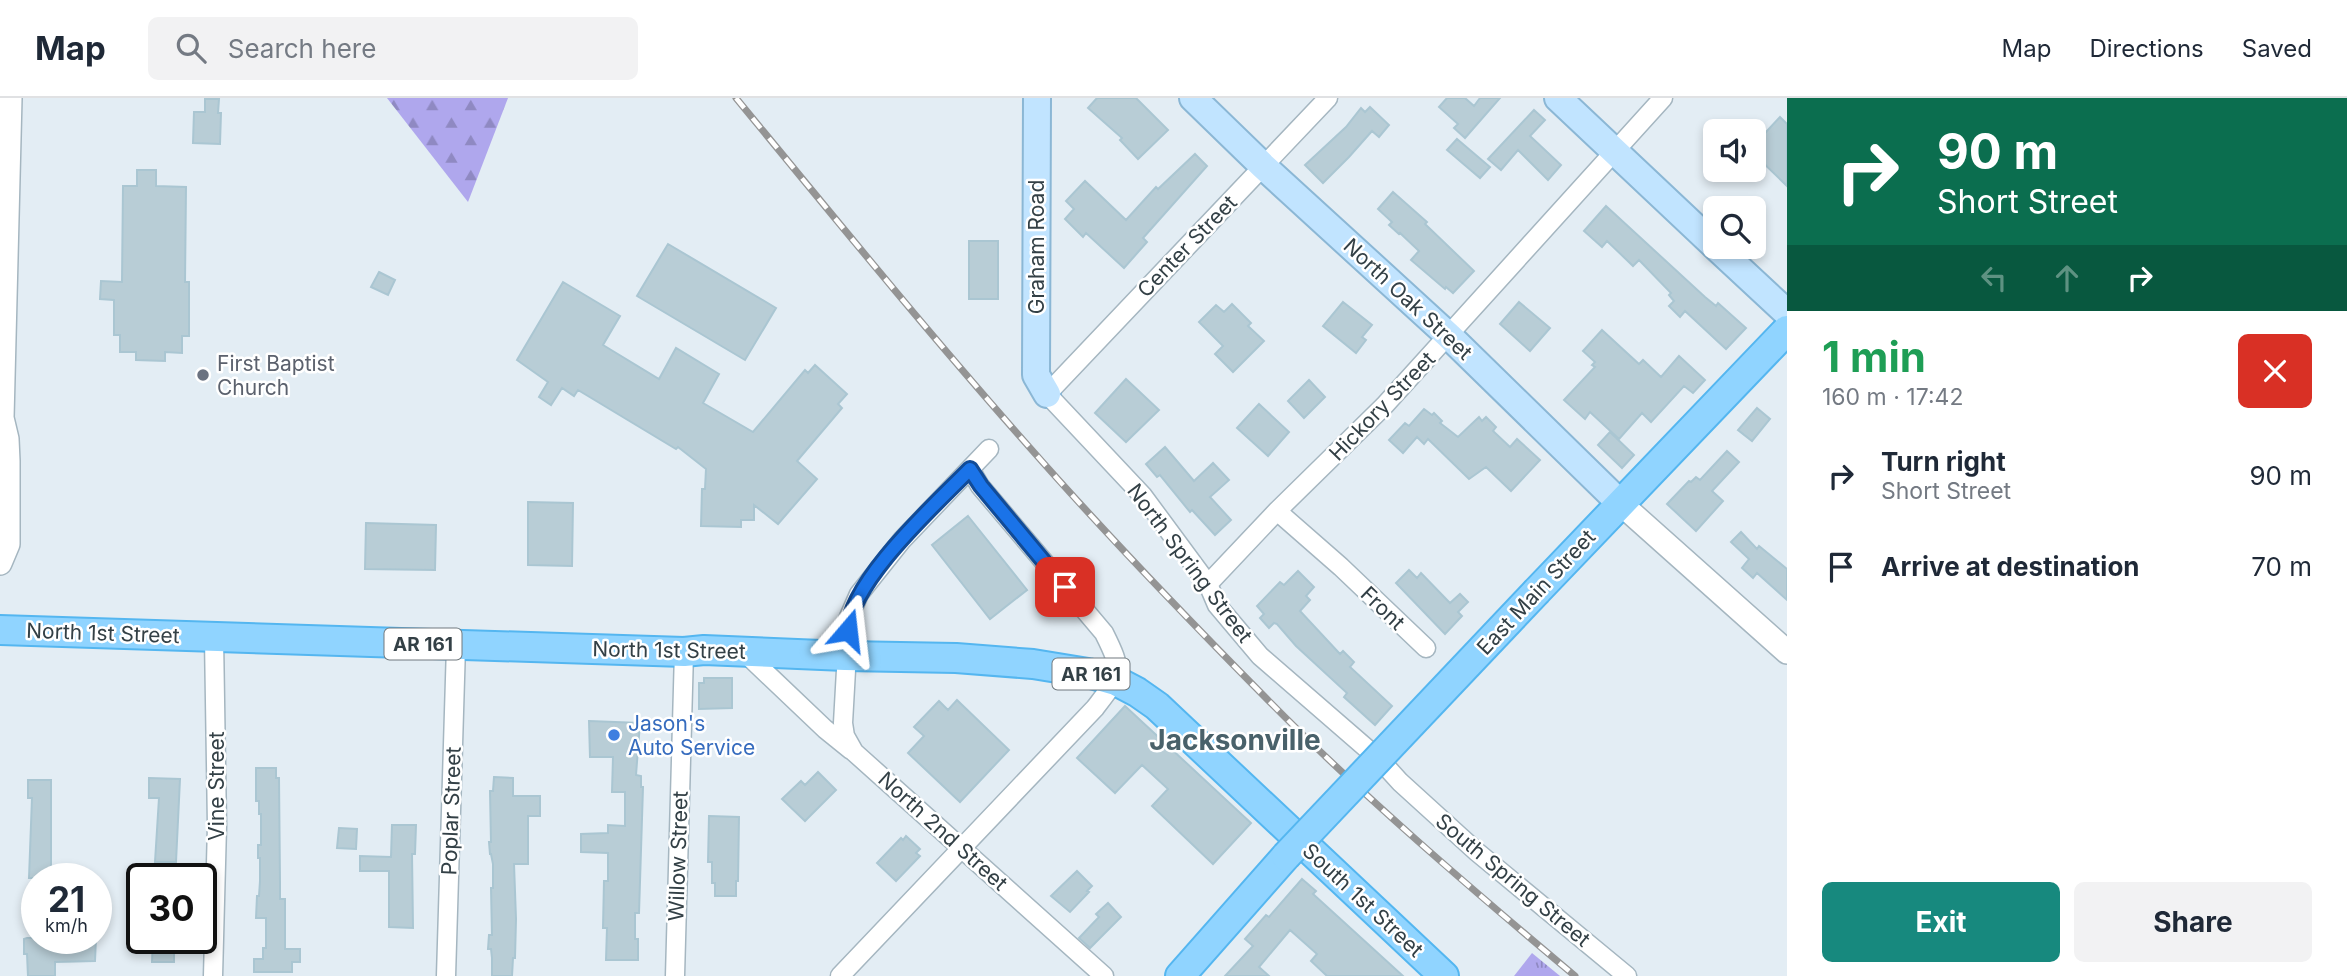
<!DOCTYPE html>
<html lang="en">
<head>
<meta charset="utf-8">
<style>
	:root { --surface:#fff; --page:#f2f2f3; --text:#1f2937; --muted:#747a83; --line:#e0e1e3; --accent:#17897e }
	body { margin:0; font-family:Inter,sans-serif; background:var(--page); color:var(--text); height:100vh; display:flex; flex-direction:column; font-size:26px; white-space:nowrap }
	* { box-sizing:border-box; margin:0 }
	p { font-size:23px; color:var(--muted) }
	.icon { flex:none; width:38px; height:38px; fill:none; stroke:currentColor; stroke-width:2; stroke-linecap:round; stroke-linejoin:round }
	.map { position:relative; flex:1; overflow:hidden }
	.side { display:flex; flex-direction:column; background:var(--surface); width:560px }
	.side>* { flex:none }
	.top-card { background:#0b6e4f; color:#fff; overflow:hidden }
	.fabs { position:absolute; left:1703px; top:21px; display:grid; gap:14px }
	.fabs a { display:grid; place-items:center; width:63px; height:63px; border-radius:10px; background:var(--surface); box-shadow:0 4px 10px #0003; font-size:35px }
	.speed { position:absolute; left:21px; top:765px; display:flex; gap:14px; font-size:35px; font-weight:700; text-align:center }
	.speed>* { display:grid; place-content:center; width:91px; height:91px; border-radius:50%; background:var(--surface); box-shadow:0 4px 10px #0003; line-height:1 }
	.speed small { font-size:18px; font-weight:400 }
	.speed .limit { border:4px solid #111; border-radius:10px; background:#fff; color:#111 }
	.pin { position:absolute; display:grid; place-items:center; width:60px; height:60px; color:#fff; margin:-30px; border-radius:14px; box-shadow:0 4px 10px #0006 }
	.me { position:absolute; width:77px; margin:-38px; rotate:17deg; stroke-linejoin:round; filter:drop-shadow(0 0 5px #0008) }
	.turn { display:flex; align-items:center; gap:24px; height:147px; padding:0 35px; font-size:32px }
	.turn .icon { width:91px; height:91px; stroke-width:2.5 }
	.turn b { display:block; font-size:49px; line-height:60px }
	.lanes { display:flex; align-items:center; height:66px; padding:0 35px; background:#0003; justify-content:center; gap:35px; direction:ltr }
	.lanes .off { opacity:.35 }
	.round { display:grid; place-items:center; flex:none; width:74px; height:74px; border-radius:10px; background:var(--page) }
	.head { display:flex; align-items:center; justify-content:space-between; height:119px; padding:0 35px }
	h1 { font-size:42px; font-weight:700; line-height:52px; color:#1e9e55 }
	.cta { display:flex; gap:14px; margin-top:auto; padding:14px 35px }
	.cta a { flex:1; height:80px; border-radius:10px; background:var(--accent); color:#fff; font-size:28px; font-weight:700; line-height:80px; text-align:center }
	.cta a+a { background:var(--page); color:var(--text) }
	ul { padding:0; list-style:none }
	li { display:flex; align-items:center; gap:21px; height:91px; padding:0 35px }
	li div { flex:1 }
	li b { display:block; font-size:26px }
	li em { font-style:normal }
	header { display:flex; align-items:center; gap:42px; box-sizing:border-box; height:98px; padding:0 35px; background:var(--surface); border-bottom:2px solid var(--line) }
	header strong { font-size:33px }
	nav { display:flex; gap:38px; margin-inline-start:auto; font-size:24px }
	.search { width:490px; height:63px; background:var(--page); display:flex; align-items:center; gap:18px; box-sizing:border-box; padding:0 24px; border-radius:10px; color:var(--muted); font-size:26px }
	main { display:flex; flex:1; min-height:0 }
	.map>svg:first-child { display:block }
</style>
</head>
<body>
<header>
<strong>Map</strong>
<div class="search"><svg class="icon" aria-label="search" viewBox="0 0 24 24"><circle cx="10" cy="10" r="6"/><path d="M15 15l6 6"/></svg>Search here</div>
<nav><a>Map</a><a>Directions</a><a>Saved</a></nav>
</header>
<main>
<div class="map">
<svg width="1787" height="878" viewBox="0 0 1787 878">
	<defs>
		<pattern id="grass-tufts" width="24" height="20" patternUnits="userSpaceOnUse" patternTransform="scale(1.75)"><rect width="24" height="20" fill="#afa7ed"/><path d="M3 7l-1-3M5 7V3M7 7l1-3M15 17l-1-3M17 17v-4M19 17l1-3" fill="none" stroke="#8f89c2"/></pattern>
		<pattern id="forest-firs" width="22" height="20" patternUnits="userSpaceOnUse" patternTransform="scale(1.75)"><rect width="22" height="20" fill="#afa7ed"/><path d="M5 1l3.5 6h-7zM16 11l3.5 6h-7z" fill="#8f89c2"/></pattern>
	</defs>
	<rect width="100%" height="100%" fill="#e3edf4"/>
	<path fill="url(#grass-tufts)" d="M 1532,855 L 1560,878 L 1514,878 Z"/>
	<path fill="url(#forest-firs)" d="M 387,0 L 508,0 L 468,104 Z"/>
	<path fill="#b8cdd6" stroke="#aac6d2" stroke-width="2" d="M 1097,0 L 1136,0 L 1168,32 L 1138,61 L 1120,42 L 1122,40 L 1088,10 Z
		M 1447,0 L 1465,0 L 1474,8 L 1480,0 L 1500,0 L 1465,40 L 1454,30 L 1458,26 L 1439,9 Z
		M 205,1 L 219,1 L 218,15 L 221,15 L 220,46 L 193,45 L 194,14 L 205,14 Z
		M 1370,9 L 1389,27 L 1379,39 L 1372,33 L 1349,59 L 1323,85 L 1305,67 L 1346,29 L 1361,10 L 1365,14 Z
		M 1534,12 L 1545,22 L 1530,38 L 1561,67 L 1548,82 L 1518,52 L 1501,72 L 1488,61 Z
		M 1780,19 L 1787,26 L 1787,88 L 1754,56 L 1754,47 Z
		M 1457,41 L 1490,69 L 1480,80 L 1447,52 Z
		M 1195,56 L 1207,68 L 1143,140 L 1147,144 L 1124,170 L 1086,135 L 1083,139 L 1065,121 L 1074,111 L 1066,103 L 1085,83 L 1126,122 L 1156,89 L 1158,91 Z
		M 137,72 L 156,72 L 156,88 L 186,89 L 185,184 L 189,184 L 189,238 L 182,238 L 182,255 L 165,254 L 165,263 L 136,262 L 136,254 L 120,254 L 120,237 L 114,237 L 114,202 L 100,201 L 101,183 L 122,184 L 123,88 L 137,88 Z
		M 1393,94 L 1427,124 L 1425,126 L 1474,173 L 1453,195 L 1446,189 L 1445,191 L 1411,162 L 1419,153 L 1400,135 L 1399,136 L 1389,127 L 1392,124 L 1378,111 Z
		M 1606,108 L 1705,199 L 1716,208 L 1718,205 L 1746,230 L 1726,251 L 1685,213 L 1680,219 L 1669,208 L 1674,203 L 1669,197 L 1671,195 L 1639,162 L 1633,168 L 1607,143 L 1602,149 L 1584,133 Z
		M 969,143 L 998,143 L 998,201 L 969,201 Z
		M 668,146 L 776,210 L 745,262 L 637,198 Z
		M 379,174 L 395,182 L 388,197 L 371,189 Z
		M 563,184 L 620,218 L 603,247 L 659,281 L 676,250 L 719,276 L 703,305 L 753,334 L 805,272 L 808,275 L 815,267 L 847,296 L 838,306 L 842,310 L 797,363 L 817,381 L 778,426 L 754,407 L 754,422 L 741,422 L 741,429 L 701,428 L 702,391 L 705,391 L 706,371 L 678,349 L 676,351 L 578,292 L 574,298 L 562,290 L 551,307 L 539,299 L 548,284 L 517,262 Z
		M 1343,204 L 1372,227 L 1362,239 L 1366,242 L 1356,255 L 1323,228 Z
		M 1519,204 L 1550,230 L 1530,253 L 1500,226 Z
		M 1232,206 L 1251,225 L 1248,228 L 1264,243 L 1233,274 L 1215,256 L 1223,248 L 1199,224 L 1216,207 L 1224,214 Z
		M 1602,232 L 1639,266 L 1643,262 L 1661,279 L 1679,258 L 1705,282 L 1693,295 L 1684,288 L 1651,324 L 1642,315 L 1619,341 L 1590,314 L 1585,321 L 1564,302 L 1595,269 L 1592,267 L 1595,264 L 1583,253 Z
		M 1126,281 L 1159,312 L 1126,344 L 1095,315 Z
		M 1309,282 L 1325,299 L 1304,320 L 1288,303 Z
		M 1259,306 L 1289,334 L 1268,358 L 1237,330 Z
		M 1757,310 L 1770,321 L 1752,343 L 1738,332 Z
		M 1424,311 L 1432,317 L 1434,315 L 1442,323 L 1440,325 L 1458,339 L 1479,319 L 1482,323 L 1486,319 L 1496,329 L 1493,333 L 1510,349 L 1517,341 L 1540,362 L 1511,393 L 1486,369 L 1469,381 L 1428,341 L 1424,346 L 1417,339 L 1403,355 L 1389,342 L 1405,325 L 1409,328 Z
		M 1610,334 L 1634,357 L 1622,370 L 1598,347 Z
		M 1165,349 L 1194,383 L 1213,365 L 1229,382 L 1210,399 L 1231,422 L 1215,437 L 1192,412 L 1190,414 L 1160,377 L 1157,379 L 1146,366 Z
		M 1727,353 L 1739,364 L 1712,393 L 1723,403 L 1696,433 L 1667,406 L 1689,383 L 1691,384 L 1696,379 L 1700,382 Z
		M 528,404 L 573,405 L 572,468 L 528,467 Z
		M 968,418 L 1027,492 L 990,521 L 932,447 Z
		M 366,425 L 436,427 L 435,472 L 365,471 Z
		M 1741,434 L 1757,451 L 1759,448 L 1787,471 L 1787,502 L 1757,475 L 1753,480 L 1742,470 L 1749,461 L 1731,444 Z
		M 1409,472 L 1417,480 L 1421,475 L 1450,505 L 1460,496 L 1468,504 L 1458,514 L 1462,518 L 1445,536 L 1396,485 Z
		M 1298,473 L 1314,489 L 1306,498 L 1310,502 L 1300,513 L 1340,556 L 1343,553 L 1354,564 L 1350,569 L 1392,608 L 1375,627 L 1344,599 L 1347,595 L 1296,548 L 1277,526 L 1274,525 L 1269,530 L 1260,520 L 1264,516 L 1257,508 L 1280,484 L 1284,487 Z
		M 704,580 L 732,580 L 732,610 L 699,611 L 699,585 L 704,585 Z
		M 957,602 L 1009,652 L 960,704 L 908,655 L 924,638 L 914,629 L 939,603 L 948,612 Z
		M 1125,608 L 1251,725 L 1213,766 L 1152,708 L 1168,691 L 1142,667 L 1115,695 L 1077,660 Z
		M 589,623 L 640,625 L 636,677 L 641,678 L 641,689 L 643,689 L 639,815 L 635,815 L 635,841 L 638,841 L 638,862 L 606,862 L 607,830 L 603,830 L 604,783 L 608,783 L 608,755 L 581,754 L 581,736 L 608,735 L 608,727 L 625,728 L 625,694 L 612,694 L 613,659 L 590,659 Z
		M 256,670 L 276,670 L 276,680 L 279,680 L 280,784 L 280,801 L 285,801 L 285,851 L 300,851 L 300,864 L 292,864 L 292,874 L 254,874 L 254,861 L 263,861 L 263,850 L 266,850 L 266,820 L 256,820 L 257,798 L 259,798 L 260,783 L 260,760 L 258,760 L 258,747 L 261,747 L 261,716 L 259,716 L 259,703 L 256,703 Z
		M 818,674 L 836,692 L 805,723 L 782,701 L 801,683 L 805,687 Z
		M 494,679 L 513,680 L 513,698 L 540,698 L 540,718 L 528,718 L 528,766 L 514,766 L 516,821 L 515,860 L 513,860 L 512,878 L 492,878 L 492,860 L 491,851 L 488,851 L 489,837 L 492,837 L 491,790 L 493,790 L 493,766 L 491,756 L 490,756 L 489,744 L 491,744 L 490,693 L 493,693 Z
		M 149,680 L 180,681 L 176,764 L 155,764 L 159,700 L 149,700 Z
		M 28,682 L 51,682 L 51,780 L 29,780 L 32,700 L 28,700 Z
		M 709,718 L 739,719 L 738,783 L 736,783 L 736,798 L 715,798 L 715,785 L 712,785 L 712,764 L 708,764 Z
		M 392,727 L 416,727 L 415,756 L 412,756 L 413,830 L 389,829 L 389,773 L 360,773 L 360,758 L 391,759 Z
		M 339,730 L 357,731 L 356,751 L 337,750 Z
		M 906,738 L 920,751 L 916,755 L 920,758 L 896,783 L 877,765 L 901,740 L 903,742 Z
		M 1077,773 L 1092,788 L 1087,793 L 1089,794 L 1070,814 L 1051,798 Z
		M 1302,781 L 1316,793 L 1313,796 L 1403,878 L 1327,878 L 1311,863 L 1317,856 L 1290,832 L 1259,869 L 1269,878 L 1225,878 L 1253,848 L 1245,841 L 1266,817 L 1269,819 Z
		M 1108,805 L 1121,819 L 1090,850 L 1079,840 L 1099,819 L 1096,816 Z
		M 27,840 L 55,840 L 55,850 L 79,850 L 79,840 L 96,840 L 95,863 L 55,864 L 55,878 L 28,878 L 27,856 L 24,856 L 24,841 Z
		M 153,840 L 174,840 L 174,864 L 152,864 Z"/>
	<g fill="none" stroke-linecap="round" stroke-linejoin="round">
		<defs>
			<path id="minor" d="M 1328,0 L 1047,296 L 1143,398 L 1208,486 L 1217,507 L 1260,558 L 1380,662 L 1400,684 L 1477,754 L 1627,878
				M 989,351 L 902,442 L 859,496 L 849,519 L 843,625 L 845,638 L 854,654 L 1104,878
				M 1277,413 L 1341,469 L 1426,550
				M 1208,486 L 1277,413 L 1384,308 L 1663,0
				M 743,553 L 825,631 L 851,652
				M 213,878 L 217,728 L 214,540
				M 446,878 L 456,548
				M 675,878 L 684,554
				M 840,878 L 1095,610 C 1121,576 1124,575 1104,535 L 980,388 L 970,371"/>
			<path id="tertiary" d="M 1620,405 L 1787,554
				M 0,465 L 8,446 L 8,363 L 7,341 L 2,320 L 10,0"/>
			<path id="secondary" d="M 1037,0 L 1036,277 L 1047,296
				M 1193,0 L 1263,68 L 1449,238 L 1620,405
				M 1558,0 L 1715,148
				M 1716,149 L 1787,215"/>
			<path id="primary" d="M 1537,493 L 1787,232
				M 0,532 L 684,554 L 704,552 L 845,558 L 956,560 L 1033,566 L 1088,575 L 1116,583 L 1137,594 L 1157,608 L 1444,878
				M 1180,878 L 1286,758"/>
		</defs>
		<use href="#minor" stroke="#a5b6c0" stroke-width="21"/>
		<use href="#tertiary" stroke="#a5b6c0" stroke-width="26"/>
		<use href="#secondary" stroke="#8bb7d5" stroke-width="30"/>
		<use href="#primary" stroke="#54b6f0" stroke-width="32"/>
		<use href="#minor" stroke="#fff" stroke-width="18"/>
		<use href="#tertiary" stroke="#fff" stroke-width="23"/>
		<use href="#secondary" stroke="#c1e4ff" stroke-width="26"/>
		<use href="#primary" stroke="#90d4ff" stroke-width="28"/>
		<defs>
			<path id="rail" d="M 736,0 C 833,118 930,237 1031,351 C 1105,435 1183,516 1262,596 C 1360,696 1468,788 1575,878"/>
		</defs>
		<use href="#rail" stroke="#949494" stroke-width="7"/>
		<use href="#rail" stroke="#fff" stroke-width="4.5" stroke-dasharray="13" stroke-linecap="butt"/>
		<defs>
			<path id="primary-bridge" d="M 1286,758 L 1537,493"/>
		</defs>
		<use href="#primary-bridge" stroke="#54b6f0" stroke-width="32" stroke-linecap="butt"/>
		<use href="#primary-bridge" stroke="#90d4ff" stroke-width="28"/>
	</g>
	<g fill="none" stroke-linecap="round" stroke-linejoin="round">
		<defs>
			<path id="route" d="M 848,532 C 851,482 935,407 970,371 L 981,388 L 1065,489"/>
		</defs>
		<use href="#route" stroke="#114b97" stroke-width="18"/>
		<use href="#route" stroke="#1a73e8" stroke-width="12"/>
	</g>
	<circle fill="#6b7280" stroke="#fff" stroke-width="2.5" cx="203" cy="277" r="7"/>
	<circle fill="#3f7fe0" stroke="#fff" stroke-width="2.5" cx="614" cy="637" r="7"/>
	<g text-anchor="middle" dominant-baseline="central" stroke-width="5" stroke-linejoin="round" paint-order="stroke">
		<g fill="#fff" stroke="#70797e" stroke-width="2">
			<rect x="384.5" y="530.5" width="77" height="31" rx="5"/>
			<rect x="1052.5" y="560.5" width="77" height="31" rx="5"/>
		</g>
		<g font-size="19" font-weight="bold" fill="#334046">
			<text x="423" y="546">AR 161</text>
			<text x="1091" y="576">AR 161</text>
		</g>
		<g font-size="21" fill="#334046" stroke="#fff">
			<text transform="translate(1187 148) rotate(-46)">Center Street</text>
			<text transform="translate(1036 149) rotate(-90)">Graham Road</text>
			<text transform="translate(1408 201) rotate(43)">North Oak Street</text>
			<text transform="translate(1382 308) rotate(-46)">Hickory Street</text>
			<text transform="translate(1190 465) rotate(53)">North Spring Street</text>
			<text transform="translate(1536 494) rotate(-47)">East Main Street</text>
			<text transform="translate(1383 510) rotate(44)">Front</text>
			<text transform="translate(103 535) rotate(2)">North 1st Street</text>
			<text transform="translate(669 552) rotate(1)">North 1st Street</text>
			<text transform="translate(216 688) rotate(-90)">Vine Street</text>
			<text transform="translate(451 713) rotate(-88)">Poplar Street</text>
			<text transform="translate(943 733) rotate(42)">North 2nd Street</text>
			<text transform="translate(678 758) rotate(-88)">Willow Street</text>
			<text transform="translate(1513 782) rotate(40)">South Spring Street</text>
			<text transform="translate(1363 802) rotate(43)">South 1st Street</text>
		</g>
		<g font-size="21" fill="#5b616d" stroke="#fff" text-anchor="start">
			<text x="217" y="265">First Baptist<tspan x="217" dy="24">Church</tspan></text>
		</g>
		<g font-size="21" fill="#366cbe" stroke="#fff" text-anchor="start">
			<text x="628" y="625">Jason's<tspan x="628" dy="24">Auto Service</tspan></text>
		</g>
		<g font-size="28" font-weight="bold" fill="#49616a" stroke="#fff">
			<text x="1235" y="642">Jacksonville</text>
		</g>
	</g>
</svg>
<div class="fabs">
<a><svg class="icon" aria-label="sound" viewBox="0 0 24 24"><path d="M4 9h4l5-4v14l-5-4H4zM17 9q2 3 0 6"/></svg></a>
<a><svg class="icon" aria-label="search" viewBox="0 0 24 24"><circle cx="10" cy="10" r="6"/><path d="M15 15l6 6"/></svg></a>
</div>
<div class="speed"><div>21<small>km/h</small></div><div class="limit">30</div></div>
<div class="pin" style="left:1065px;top:489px;background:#d93025"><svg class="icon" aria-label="arrive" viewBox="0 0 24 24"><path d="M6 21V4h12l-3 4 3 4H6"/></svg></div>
<svg class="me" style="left:848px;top:532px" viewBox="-20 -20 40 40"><path d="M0-17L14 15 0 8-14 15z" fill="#1a73e8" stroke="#fff" stroke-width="4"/></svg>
</div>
<section class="side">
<div class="top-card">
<div class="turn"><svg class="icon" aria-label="right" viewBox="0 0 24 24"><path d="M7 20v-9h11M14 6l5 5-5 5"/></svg><div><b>90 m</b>Short Street</div></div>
<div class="lanes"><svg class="icon off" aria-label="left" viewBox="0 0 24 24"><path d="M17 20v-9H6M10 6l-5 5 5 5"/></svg><svg class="icon off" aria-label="ahead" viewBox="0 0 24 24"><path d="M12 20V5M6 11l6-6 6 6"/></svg><svg class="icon" aria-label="right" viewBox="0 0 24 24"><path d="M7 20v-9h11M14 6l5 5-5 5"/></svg></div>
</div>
<div class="head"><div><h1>1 min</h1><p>160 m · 17:42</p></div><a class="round" style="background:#d93025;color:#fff"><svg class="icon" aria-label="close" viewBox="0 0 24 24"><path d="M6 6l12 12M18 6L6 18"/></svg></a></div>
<ul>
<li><svg class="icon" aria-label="right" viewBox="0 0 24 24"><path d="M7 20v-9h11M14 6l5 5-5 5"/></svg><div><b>Turn right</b><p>Short Street</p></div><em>90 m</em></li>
<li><svg class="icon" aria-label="arrive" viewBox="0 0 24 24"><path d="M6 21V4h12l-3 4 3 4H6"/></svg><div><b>Arrive at destination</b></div><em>70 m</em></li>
</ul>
<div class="cta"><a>Exit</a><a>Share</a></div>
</section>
</main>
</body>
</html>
